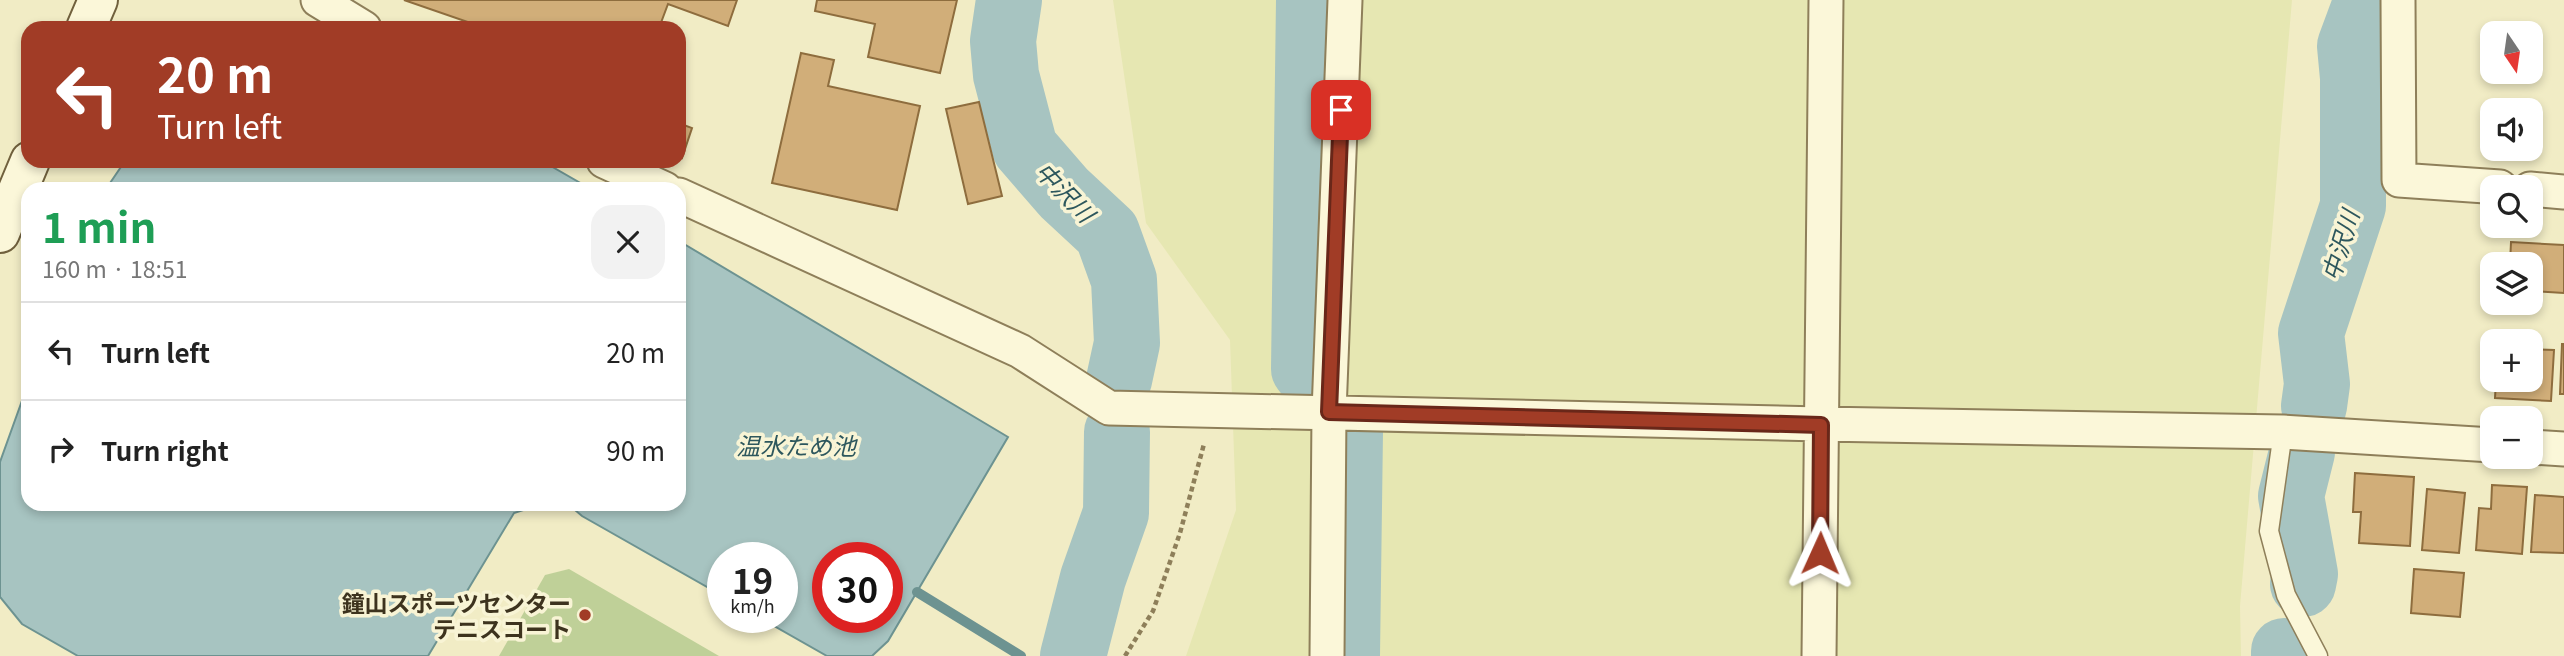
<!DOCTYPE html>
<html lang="en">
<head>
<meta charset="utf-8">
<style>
	:root { --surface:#fff; --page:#f2f2f2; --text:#222; --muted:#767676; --line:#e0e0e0 }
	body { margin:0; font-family:Georgia,"Noto Sans JP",serif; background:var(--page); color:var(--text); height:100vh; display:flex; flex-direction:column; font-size:26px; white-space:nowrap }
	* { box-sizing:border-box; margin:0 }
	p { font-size:23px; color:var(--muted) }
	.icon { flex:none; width:38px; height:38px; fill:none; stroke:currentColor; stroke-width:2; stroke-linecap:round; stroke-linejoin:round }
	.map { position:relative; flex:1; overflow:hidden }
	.side { position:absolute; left:21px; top:182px; width:665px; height:329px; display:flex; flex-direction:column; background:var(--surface); border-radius:21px; box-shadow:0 4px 10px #0003 }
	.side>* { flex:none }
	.guide { position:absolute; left:21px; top:21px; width:665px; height:147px; border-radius:21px; box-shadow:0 4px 10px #0003; background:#a13c26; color:#fff; overflow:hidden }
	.needle { width:46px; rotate:167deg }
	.tools { position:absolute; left:2480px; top:21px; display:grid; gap:14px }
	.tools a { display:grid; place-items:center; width:63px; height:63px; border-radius:14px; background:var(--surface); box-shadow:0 4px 10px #0003; font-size:35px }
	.speed { position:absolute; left:707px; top:542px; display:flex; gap:14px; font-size:35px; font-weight:700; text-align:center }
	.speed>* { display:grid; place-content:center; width:91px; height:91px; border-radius:50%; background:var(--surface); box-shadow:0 4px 10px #0003; line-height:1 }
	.speed small { font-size:18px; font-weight:400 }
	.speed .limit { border:10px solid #d22; background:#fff; color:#111 }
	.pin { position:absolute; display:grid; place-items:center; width:60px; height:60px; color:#fff; margin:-30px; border-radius:14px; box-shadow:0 4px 10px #0006 }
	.me { position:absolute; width:77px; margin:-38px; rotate:1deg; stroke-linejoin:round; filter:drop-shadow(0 0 5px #0008) }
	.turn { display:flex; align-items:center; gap:24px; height:147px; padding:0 21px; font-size:32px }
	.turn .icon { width:91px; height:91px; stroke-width:2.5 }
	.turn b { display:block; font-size:49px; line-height:60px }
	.round { display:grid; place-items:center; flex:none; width:74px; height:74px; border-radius:21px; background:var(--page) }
	.headline { display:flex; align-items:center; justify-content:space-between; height:119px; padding:0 21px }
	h1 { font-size:42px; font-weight:700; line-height:52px; color:#1e9e55 }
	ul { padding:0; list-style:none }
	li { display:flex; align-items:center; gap:21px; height:98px; padding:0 21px; border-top:2px solid var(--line) }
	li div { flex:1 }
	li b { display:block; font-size:26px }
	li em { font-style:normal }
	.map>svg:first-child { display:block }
</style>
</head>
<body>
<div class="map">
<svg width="2564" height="656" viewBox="0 0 2564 656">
	<rect width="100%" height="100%" fill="#f1ecc5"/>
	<path fill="#e6e7b2" d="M 1113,0 L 2292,0 L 2240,606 L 2241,656 L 1186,656 L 1236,510 L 1230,340 L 1146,223 Z"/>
	<path fill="#bfd098" d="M 569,569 L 719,656 L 499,656 L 545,575 Z"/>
	<path fill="#a7c4c1" stroke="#6d9391" stroke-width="2" fill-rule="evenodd" d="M 125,161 L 542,161 L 589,188 L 106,189 Z
		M 679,241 L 1008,437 L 888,641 L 872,656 L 827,656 L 760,618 L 782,618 L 782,558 L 723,558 L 723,596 L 582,516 L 568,504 L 679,504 ZM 828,558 L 887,558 L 887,618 L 828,618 Z
		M 28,384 L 28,504 L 542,504 L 514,513 L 428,656 L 78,656 L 22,624 L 0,597 L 0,462 Z"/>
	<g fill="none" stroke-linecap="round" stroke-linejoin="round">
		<path stroke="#6d9391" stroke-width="10" d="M 917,592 L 1021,656"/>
		<path stroke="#a7c4c1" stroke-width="66" d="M 1009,0 L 1003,41 L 1006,75 L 1025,148 L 1064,193 L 1107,233 L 1124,280 L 1127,343 L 1119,380
			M 1309,0 L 1304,369 L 1315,383
			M 2314,406 L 2317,384 L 2311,333 L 2353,206 L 2353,78 L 2350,46 L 2367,0
			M 2302,452 L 2291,496 L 2305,574 L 2303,584
			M 2284,651 L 2284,656
			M 1073,656 L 1093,578 L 1116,513 L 1117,432
			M 1347,656 L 1350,431"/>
	</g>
	<path fill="#d1ae79" stroke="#8e6d3e" stroke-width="2" d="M 404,0 L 737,0 L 728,26 L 668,4 L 659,28 L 485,28 Z
		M 817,0 L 957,0 L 940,73 L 868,57 L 875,24 L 815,11 Z
		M 801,53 L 834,60 L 828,86 L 920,106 L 897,210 L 772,183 Z
		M 979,102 L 1002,196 L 968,204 L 946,109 Z
		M 679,114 L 684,116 L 681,124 L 692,128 L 682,158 L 679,156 Z
		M 2511,242 L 2564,245 L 2564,293 L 2530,291 L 2530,264 L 2510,264 Z
		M 2562,344 L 2564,344 L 2564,394 L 2560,394 Z
		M 2530,349 L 2554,350 L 2551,401 L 2495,398 L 2496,380 L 2530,380 Z
		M 2355,473 L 2414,477 L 2410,546 L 2359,543 L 2361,512 L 2353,512 Z
		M 2492,485 L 2527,487 L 2522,554 L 2476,550 L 2479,508 L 2491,509 Z
		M 2427,489 L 2465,493 L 2459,553 L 2422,550 Z
		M 2535,495 L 2564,497 L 2564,553 L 2531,552 Z
		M 2414,569 L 2464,573 L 2460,617 L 2411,613 Z"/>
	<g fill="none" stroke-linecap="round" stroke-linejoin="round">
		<defs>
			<path id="lane" d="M 2283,432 L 2269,531 L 2286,595 L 2318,656"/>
			<path id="street" d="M 318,0 L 364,28
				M 2398,0 L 2399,180 L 2500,187
				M 604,161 L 665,189
				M 2530,189 L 2564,192
				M 679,195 L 1020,351 L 1109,408 L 1821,424 L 2283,432 L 2492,445
				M 2530,447 L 2564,449
				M 1327,656 L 1329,412 L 1345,0
				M 1819,656 L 1826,0"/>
			<path id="secondary" d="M 86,28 L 98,0
				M 0,233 L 30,161"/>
		</defs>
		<use href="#lane" stroke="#8e7f5a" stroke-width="21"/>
		<use href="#street" stroke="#8e7f5a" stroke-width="37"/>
		<use href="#secondary" stroke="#70603d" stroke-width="42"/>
		<path stroke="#8e7f5a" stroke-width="4.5" stroke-dasharray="5 3.5" stroke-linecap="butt" d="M 1125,656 L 1153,611 L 1180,533 L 1204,444"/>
		<use href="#lane" stroke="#fbf7d9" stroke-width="18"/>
		<use href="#street" stroke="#fbf7d9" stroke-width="33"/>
		<use href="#secondary" stroke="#fbf7d9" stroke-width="38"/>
	</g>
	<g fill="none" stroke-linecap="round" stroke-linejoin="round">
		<defs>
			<path id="route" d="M 1341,110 L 1329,412 L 1821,425 L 1820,553"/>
		</defs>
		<use href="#route" stroke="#692719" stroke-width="18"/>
		<use href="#route" stroke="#a13c26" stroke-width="12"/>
	</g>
	<circle fill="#a13c26" stroke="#f8f4d5" stroke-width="2.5" cx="585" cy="615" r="7"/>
	<g text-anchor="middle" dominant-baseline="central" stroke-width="7" stroke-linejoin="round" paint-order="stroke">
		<g font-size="23" font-weight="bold" fill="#3d331e" stroke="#f8f4d5" text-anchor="end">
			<text x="571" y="602">鐘山スポーツセンター<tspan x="571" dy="26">テニスコート</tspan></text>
		</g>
		<g font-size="24" font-style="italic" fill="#2d575d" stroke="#f8f4d5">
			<text transform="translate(1066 191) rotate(46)">中沢川</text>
			<text transform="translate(2339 245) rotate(-73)">中沢川</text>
			<text x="796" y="444">温水ため池</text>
		</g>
	</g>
</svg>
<div class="tools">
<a><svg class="needle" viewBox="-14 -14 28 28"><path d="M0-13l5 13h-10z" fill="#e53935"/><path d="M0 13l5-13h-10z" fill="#767676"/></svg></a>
<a><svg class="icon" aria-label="sound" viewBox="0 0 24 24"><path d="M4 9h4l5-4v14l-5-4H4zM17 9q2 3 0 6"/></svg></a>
<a><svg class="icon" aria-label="search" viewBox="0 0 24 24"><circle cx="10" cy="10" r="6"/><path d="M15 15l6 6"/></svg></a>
<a><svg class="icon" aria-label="layers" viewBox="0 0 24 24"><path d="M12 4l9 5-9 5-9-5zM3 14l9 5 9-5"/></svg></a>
<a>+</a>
<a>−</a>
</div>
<div class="speed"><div>19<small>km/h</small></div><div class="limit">30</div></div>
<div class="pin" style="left:1341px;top:110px;background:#d93025"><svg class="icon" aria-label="arrive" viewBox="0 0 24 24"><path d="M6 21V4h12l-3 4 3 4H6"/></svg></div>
<svg class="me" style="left:1820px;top:553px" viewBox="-20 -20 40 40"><path d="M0-17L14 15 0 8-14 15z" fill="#a13c26" stroke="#fff" stroke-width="4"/></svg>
<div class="guide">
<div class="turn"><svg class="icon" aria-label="left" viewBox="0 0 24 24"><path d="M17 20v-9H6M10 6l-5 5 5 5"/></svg><div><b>20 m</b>Turn left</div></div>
</div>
<section class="side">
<div class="headline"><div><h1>1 min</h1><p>160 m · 18:51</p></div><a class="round"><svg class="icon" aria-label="close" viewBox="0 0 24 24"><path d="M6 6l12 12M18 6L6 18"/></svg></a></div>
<ul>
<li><svg class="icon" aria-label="left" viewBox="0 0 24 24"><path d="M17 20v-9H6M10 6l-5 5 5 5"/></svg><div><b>Turn left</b></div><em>20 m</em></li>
<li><svg class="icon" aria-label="right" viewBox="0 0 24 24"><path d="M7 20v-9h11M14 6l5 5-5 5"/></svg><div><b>Turn right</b></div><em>90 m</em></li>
</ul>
</section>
</div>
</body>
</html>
